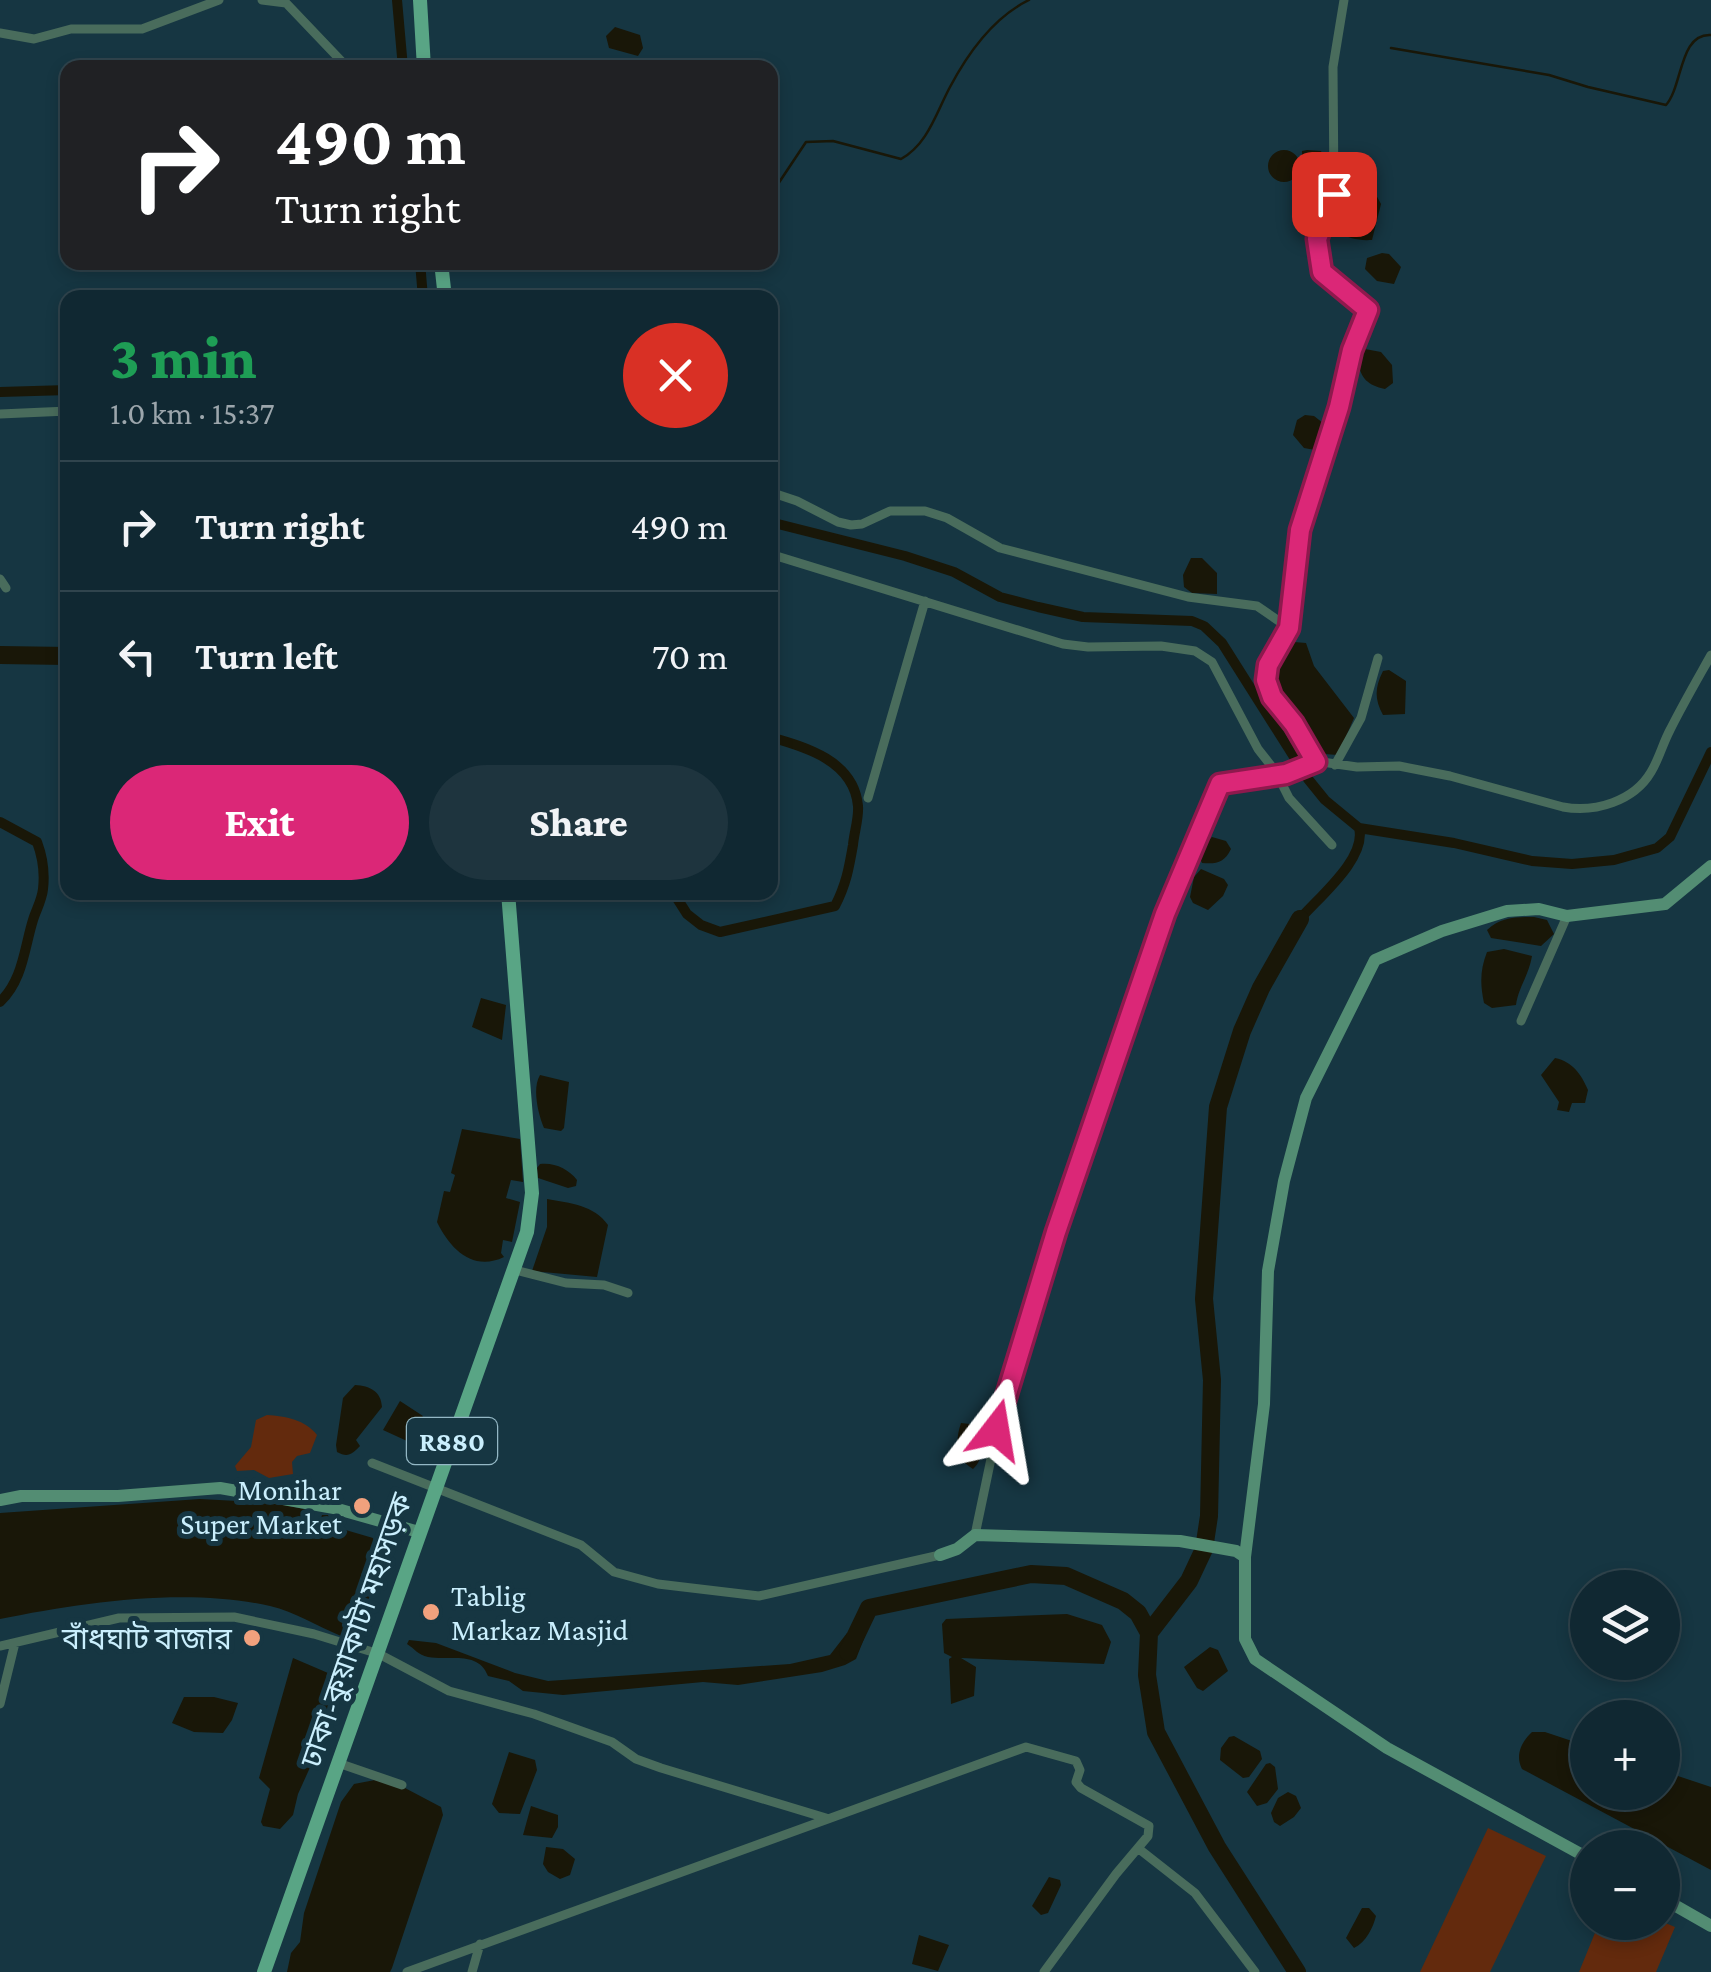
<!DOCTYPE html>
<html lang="en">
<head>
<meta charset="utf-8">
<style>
	:root { --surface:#102832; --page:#1e343e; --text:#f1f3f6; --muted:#9ca6ac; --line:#30444d; --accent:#db2777 }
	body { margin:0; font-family:"Crimson Pro","Noto Sans Bengali",serif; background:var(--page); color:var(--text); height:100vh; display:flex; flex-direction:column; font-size:38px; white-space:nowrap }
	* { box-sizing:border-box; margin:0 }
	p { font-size:32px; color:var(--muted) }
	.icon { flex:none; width:55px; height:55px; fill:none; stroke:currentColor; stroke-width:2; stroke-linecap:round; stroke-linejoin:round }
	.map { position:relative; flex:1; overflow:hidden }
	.details { position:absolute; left:60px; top:290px; width:718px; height:610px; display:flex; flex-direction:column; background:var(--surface); border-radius:20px; box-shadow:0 5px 15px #0003,0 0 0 2px var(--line) }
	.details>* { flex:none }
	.guide { position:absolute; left:60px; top:60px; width:718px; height:210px; border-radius:20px; box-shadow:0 5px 15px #0003,0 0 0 2px var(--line); background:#202124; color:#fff; overflow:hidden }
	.buttons { position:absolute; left:1570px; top:1570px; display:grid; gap:20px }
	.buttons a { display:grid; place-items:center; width:110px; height:110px; border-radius:50%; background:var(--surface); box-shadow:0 5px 15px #0003,0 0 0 2px var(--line); font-size:50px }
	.pin { position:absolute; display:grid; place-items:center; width:85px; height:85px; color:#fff; margin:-42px; border-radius:20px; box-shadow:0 5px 15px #0006 }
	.me { position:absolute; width:110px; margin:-55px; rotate:14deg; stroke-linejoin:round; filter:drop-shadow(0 0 8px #0008) }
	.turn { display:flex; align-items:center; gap:35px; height:210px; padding:0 50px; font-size:45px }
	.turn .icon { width:130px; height:130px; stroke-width:2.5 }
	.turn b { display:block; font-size:70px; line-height:85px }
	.round { display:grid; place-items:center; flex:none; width:105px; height:105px; border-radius:52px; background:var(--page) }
	.overview { display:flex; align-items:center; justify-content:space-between; height:170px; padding:0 50px }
	h1 { font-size:60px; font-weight:800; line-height:75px; color:#1e9e55 }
	.primary-button { display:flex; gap:20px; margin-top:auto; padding:20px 50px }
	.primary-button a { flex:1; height:115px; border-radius:60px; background:var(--accent); color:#fff; font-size:40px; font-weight:800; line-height:115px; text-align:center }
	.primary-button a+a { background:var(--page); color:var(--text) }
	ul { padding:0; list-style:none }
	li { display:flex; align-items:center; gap:30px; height:130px; padding:0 50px; border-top:2px solid var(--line) }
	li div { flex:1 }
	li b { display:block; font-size:38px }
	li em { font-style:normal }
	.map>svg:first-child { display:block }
</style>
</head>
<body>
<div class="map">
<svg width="1711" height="1972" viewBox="0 0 1711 1972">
	<rect width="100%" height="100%" fill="#163642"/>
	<path fill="#632a0d" d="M 267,1415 C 285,1416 306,1420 317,1435 L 310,1453 L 297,1456 L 292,1462 L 293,1474 L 269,1478 L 254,1470 L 237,1471 L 235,1466 L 251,1447 L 256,1420 Z
		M 1488,1828 L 1546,1856 L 1490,1972 L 1420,1972 Z
		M 1663,1922 L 1675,1927 L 1656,1972 L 1579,1972 L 1599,1923 Z"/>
	<path fill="#191708" d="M 615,27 L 640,35 L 643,48 L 638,56 L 609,48 L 606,36 Z
		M 1307,150 L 1321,151 L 1327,163 L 1326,193 L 1309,194 L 1302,184 L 1302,151 Z
		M1268 166a16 16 0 1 1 32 0a16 16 0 1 1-32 0Z
		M 1362,191 L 1375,193 L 1381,204 L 1372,240 C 1323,243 1321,203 1362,191 Z
		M 1382,253 L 1389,254 L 1401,267 L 1394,284 L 1377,281 L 1365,269 L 1367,258 Z
		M 1365,349 L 1381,352 L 1392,365 L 1393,383 L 1385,389 C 1368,385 1361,379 1358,362 Z
		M 1305,415 L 1314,416 L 1323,423 L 1321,442 L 1315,450 L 1304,448 L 1293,435 L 1297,420 Z
		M 1191,558 L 1202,558 L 1217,573 L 1217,594 L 1192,593 L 1184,587 L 1183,575 Z
		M 1294,642 L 1306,643 L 1314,666 L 1354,718 L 1338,755 L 1324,754 L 1272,687 L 1275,673 Z
		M 1389,670 L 1406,681 L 1405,714 L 1383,715 C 1374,699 1375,687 1383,671 Z
		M 1212,837 L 1226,841 L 1231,849 C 1224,863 1217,864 1202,863 L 1197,852 Z
		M 1201,869 L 1224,879 L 1228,885 L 1223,896 L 1208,910 L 1193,903 L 1190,897 L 1194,877 Z
		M 1534,917 L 1547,920 L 1554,934 L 1541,946 L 1491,938 L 1487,930 C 1501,917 1516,917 1534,917 Z
		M 1504,949 L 1532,956 C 1529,975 1518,988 1516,1005 L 1492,1008 L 1484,1003 C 1480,984 1480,970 1487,952 Z
		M 481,998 L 506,1005 L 502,1040 L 472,1027 Z
		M 1555,1058 C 1573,1062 1581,1074 1588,1090 L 1585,1103 L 1572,1103 L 1569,1112 L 1557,1110 L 1559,1102 L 1541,1075 Z
		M 540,1075 L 569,1082 L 564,1128 L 561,1131 L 544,1128 C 538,1114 532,1088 540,1075 Z
		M 462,1129 L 520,1139 L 523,1182 L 511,1180 L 506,1198 L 520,1202 L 512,1242 L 503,1240 L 501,1253 L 504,1257 C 473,1272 450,1249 437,1222 L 444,1191 L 450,1192 L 455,1175 L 451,1173 Z
		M 540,1164 C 554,1162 569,1169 577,1180 L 576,1186 L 568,1188 L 538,1178 L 537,1168 Z
		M 547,1199 C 570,1203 594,1205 608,1225 L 597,1277 L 532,1271 L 547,1227 Z
		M 355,1385 C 370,1386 381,1391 382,1407 L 356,1440 L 360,1446 C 352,1454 348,1458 337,1452 L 336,1445 L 343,1398 Z
		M 400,1401 L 423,1416 L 407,1441 L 383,1430 Z
		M 961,1423 L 970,1424 C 978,1438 988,1455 973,1469 C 955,1459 955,1441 961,1423 Z
		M 200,1499 L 274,1503 L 309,1510 L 310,1523 L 319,1525 L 322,1515 L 328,1515 L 332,1526 L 373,1538 L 375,1548 L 381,1552 L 379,1561 L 373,1560 L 370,1570 L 378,1575 L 359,1623 L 351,1624 L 347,1635 L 341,1636 C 317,1626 295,1612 270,1606 C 187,1587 83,1602 0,1619 L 0,1513 Z
		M 1067,1614 L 1102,1625 L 1111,1642 L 1104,1664 L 961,1658 L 976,1667 L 974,1696 L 951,1704 L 949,1659 L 952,1657 L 944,1653 L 942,1624 L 946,1619 Z
		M 847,1633 L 865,1636 L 856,1659 L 845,1665 L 822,1672 L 738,1685 L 703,1682 L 563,1695 L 523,1691 L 509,1681 L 488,1676 C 478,1650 450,1661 428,1657 C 418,1655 415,1649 407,1644 L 409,1640 L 436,1643 L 515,1673 L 548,1681 L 790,1664 L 830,1655 Z
		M 1210,1647 L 1218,1650 L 1228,1671 L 1203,1691 L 1197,1688 L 1184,1667 Z
		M 293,1658 L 328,1673 L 332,1703 L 323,1739 L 309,1736 L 306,1747 L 317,1752 L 298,1794 L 293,1815 L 280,1829 L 263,1826 L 261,1822 L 270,1789 L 259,1778 Z
		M 184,1697 L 214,1697 L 238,1703 L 232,1720 L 223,1733 L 194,1732 L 172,1723 Z
		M 1532,1732 L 1545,1732 L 1587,1746 L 1588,1792 L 1662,1792 L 1663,1771 L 1711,1787 L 1711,1870 L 1522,1769 C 1515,1756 1521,1742 1532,1732 Z
		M 1234,1736 L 1260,1751 L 1262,1759 L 1249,1777 L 1243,1778 L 1220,1760 L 1221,1748 L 1229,1737 Z
		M 509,1752 L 535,1760 L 537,1770 L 520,1814 L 499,1813 L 492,1804 Z
		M 1270,1763 L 1275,1767 L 1278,1789 L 1267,1803 L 1257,1806 L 1247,1792 L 1266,1764 Z
		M 375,1780 L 405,1788 L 441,1807 L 443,1815 L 392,1968 L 390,1972 L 287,1972 L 291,1953 L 300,1942 L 304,1913 L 341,1802 L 354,1784 Z
		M 1288,1792 L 1296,1796 L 1301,1808 L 1294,1817 L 1280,1826 L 1274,1822 L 1271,1813 L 1278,1798 Z
		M 531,1806 L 558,1815 L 558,1827 L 552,1838 L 523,1835 Z
		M 546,1847 L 563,1849 L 575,1859 L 570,1875 L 560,1879 L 548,1872 L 543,1864 Z
		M 1049,1877 L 1060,1880 L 1061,1885 L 1048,1913 L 1041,1915 L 1032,1906 Z
		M 1362,1908 L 1369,1908 L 1376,1916 C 1373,1928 1366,1942 1354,1948 L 1346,1938 Z
		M 919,1935 L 949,1945 L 938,1971 L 912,1964 Z"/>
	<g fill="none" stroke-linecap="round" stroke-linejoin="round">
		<path stroke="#191708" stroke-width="2.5" d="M 1391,48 L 1549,75 L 1588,87 L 1666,105 C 1683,86 1679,33 1711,35
			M 770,196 L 806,142 L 833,141 L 901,159 C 928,144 936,113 950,87 C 968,53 994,17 1029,0"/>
		<path stroke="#191708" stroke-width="10" d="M 397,0 L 403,68
			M 420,262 L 423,298
			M 0,392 L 68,390
			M 770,522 L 905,556 L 954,572 L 1000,597 L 1038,607 L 1083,617 L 1192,621 L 1204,626 L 1222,643 L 1308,779 L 1325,800 L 1359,828 C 1367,858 1319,897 1300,919
			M 0,822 L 37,842 C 43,858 45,872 43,889 C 42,900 36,910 33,920 C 24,949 23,980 0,1002
			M 1359,828 L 1454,843 L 1532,861 L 1572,864 L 1614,860 L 1657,848 L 1670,837 L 1711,752
			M 673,892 L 687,914 L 701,925 L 720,932 L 835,906 C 846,885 849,868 853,845 C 854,833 859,818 858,806 C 854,761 806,747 770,737"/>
		<path stroke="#191708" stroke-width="18" d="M 0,655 L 68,656
			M 848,1652 L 869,1608 L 1031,1574 L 1066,1576 L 1123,1601 L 1138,1613 L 1149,1633
			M 1297,1972 L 1217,1847 L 1156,1732 L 1147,1675 L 1149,1633 L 1189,1581 L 1204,1549 L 1209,1516 L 1212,1380 L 1204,1299 L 1218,1107 L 1242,1031 L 1261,988 L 1300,919"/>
		<path stroke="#496c5c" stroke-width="9" d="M 262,0 L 286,3 L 348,68
			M 0,33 L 34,39 L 71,29 L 142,29 L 219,0
			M 0,414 L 68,411
			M 770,492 L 797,501 L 838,522 L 851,525 L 862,524 L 890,511 L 925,511 L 947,518 L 1000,548 L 1188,597 L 1257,606 L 1289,628 L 1268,665 L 1266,680 L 1272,697 L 1294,724 L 1315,761
			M 770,554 L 1063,644 L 1088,647 L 1161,646 L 1195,651 L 1212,662 L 1258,749 L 1276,772 L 1289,798 L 1332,845
			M 0,579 L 6,588
			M 1289,628 L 1300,530 L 1339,407 L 1352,349 L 1368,310 L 1321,272 L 1317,239 L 1334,194 L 1333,67 L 1344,0
			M 1335,765 L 1361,718 L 1378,658
			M 868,798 L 925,601
			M 1521,1021 L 1567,916
			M 515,1270 L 566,1283 L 604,1285 L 628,1293
			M 372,1463 L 581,1545 L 614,1572 L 658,1584 L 759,1596 L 940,1555
			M 975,1535 L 1004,1397 L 1055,1232 L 1165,914 L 1220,784 L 1276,772 L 1286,773 L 1315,761 L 1357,767 L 1399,766 L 1450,776 L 1563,807 C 1595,813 1634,801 1651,772 C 1659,759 1663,743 1670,730 C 1683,704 1697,680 1711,655
			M 0,1646 L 119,1618 L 234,1617 L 314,1634 L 379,1654 L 449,1691 L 534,1714 L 612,1742 L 636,1759 L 661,1768 L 826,1818
			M 0,1704 L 15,1643
			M 341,1764 L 402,1785
			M 1139,1849 L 1195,1893 L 1255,1972
			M 407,1972 L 1026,1747 L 1076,1761 L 1080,1770 L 1076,1782 L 1081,1788 L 1149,1826 L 1148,1836 L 1116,1874 L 1044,1972
			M 472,1972 L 480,1944"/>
		<path stroke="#538d73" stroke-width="12" d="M 0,1500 L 21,1496 L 118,1496 L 220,1488 L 334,1508 L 419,1532
			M 940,1555 L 957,1549 L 975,1535 L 1180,1541 L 1236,1551 L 1245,1557 L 1245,1639 L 1255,1659 L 1387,1748 L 1588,1858
			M 1245,1557 L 1264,1404 L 1268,1271 L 1284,1181 L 1306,1098 L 1375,960 L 1442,931 L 1507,911 L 1539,909 L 1567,916 L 1665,904 L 1711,866
			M 1662,1898 L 1711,1926"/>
		<path stroke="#59a585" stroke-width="14" d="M 420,0 L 424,68
			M 441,262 L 445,298
			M 264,1972 L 527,1232 L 532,1193 L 508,892"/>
	</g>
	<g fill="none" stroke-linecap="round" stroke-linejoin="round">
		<defs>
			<path id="route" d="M 996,1430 L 1056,1232 L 1165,914 L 1220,784 L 1286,774 L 1316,762 L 1294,724 L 1272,697 L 1266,680 L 1268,665 L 1289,628 L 1300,530 L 1339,407 L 1352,350 L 1368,310 L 1322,272 L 1317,239 L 1334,194"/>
		</defs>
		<use href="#route" stroke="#8e194d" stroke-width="25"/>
		<use href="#route" stroke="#db2777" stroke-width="18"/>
	</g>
	<g fill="#f1a17d" stroke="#163642" stroke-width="4">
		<circle cx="362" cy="1506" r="10"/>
		<circle cx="431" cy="1612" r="10"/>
		<circle cx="252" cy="1638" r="10"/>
	</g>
	<g text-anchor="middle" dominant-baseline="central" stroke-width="10" stroke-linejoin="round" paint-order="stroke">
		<rect fill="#163642" stroke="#94b8c5" stroke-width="2.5" x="407" y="1418" width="90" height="46" rx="8"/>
		<g font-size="28" font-weight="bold" fill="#caeffd">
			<text x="452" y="1441">R880</text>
		</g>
		<g font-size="30" fill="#caeffd" stroke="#163642" text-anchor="end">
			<text x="342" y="1489">Monihar<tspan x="342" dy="34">Super Market</tspan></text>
			<text x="451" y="1595" text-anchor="start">Tablig<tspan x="451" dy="34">Markaz Masjid</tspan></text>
			<text x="232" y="1638">বাঁধঘাট বাজার</text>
		</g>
		<g font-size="30" fill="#caeffd" stroke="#163642">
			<text transform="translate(356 1630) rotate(-71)">ঢাকা-কুয়াকাটা মহাসড়ক</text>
		</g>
	</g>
</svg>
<div class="buttons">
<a><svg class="icon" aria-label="layers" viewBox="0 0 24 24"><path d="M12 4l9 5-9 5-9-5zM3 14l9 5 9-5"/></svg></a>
<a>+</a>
<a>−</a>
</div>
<div class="pin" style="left:1334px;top:194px;background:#d93025"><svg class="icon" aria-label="arrive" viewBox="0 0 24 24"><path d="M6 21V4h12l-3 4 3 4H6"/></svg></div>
<svg class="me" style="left:996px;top:1430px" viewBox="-20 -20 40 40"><path d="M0-17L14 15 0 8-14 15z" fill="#db2777" stroke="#fff" stroke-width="4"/></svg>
<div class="guide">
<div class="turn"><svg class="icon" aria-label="right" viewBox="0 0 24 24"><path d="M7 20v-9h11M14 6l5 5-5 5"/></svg><div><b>490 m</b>Turn right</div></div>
</div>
<section class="details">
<div class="overview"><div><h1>3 min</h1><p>1.0 km · 15:37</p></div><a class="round" style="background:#d93025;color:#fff"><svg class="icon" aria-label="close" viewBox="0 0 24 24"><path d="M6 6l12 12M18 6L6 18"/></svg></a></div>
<ul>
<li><svg class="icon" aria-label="right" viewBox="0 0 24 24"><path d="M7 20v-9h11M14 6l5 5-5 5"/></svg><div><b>Turn right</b></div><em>490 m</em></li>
<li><svg class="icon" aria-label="left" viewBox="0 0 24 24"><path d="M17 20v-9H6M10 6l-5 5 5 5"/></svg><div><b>Turn left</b></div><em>70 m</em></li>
</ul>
<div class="primary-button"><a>Exit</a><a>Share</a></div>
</section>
</div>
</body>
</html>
